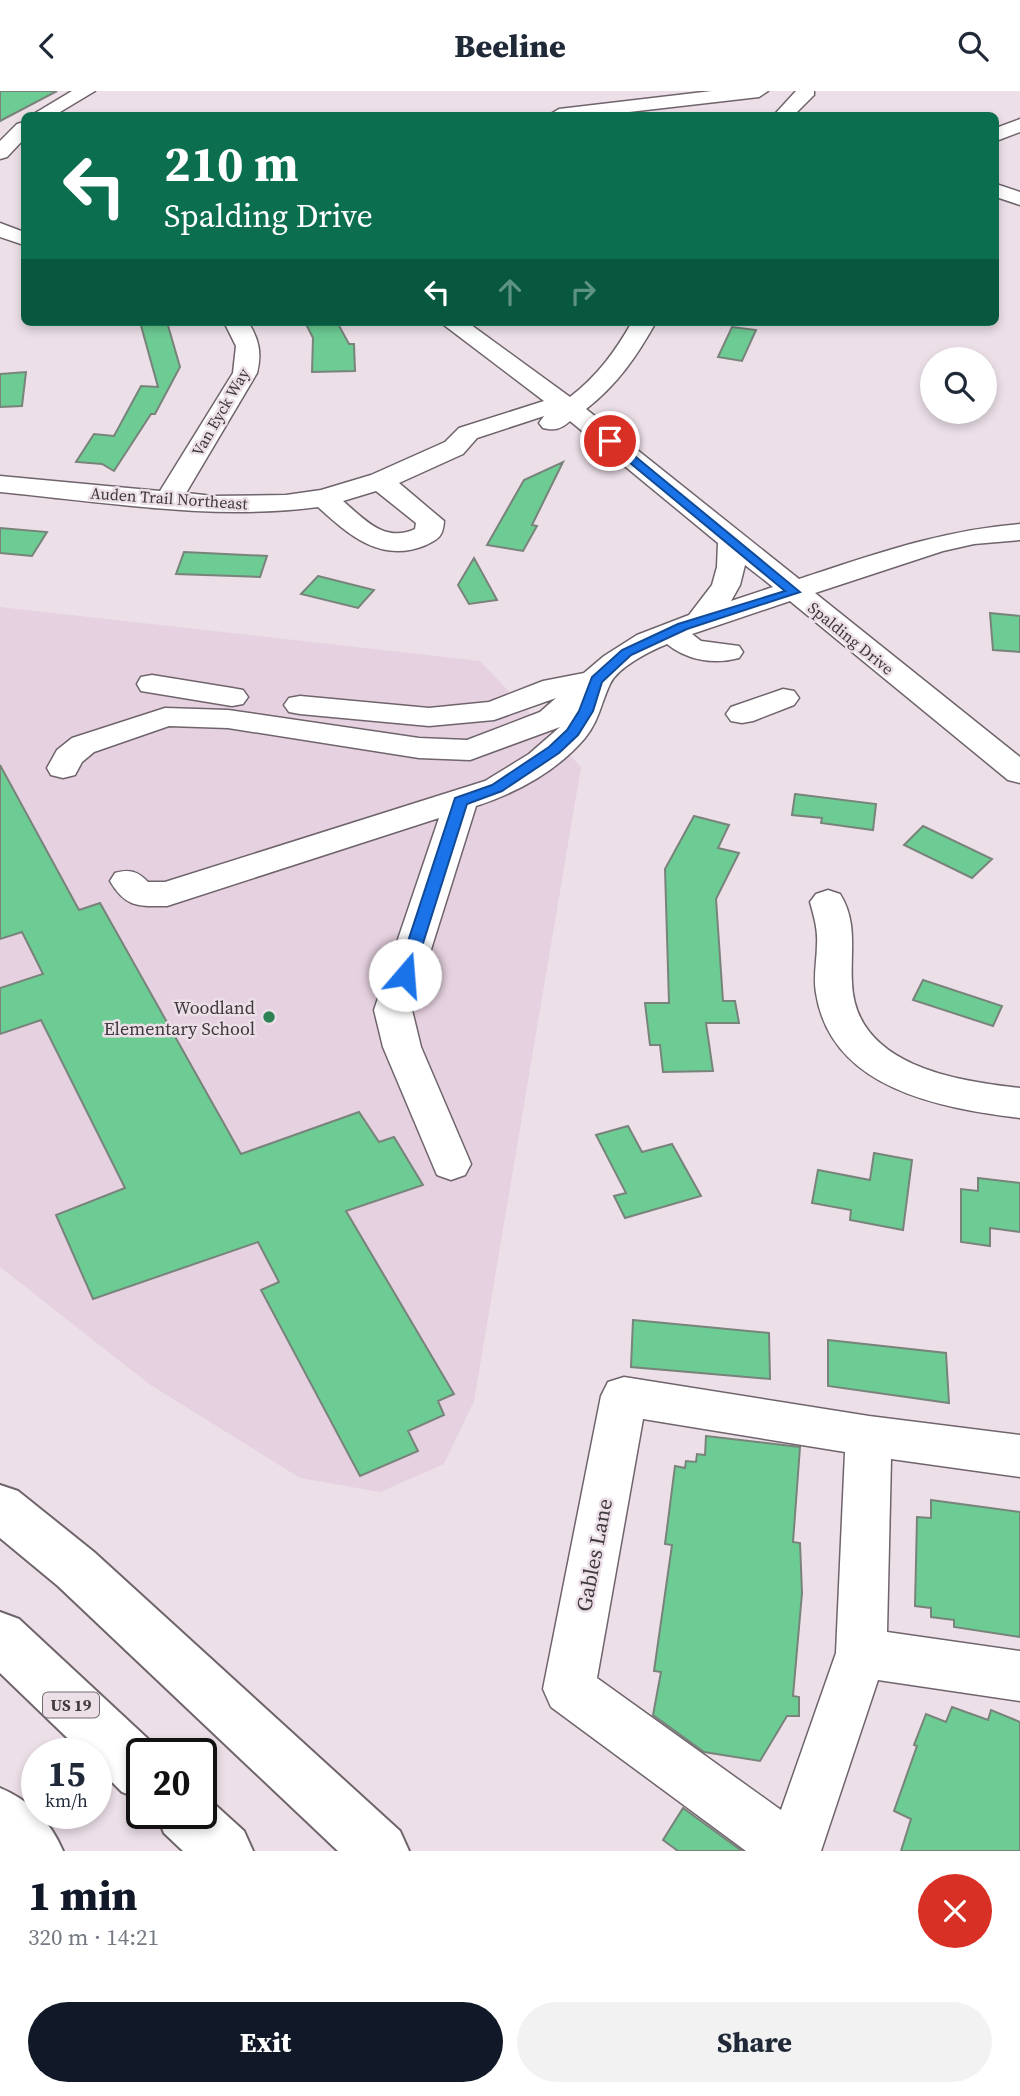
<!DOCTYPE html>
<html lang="en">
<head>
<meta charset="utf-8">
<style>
	:root { --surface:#fff; --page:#f2f2f3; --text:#1f2937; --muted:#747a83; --accent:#111827 }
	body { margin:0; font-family:"Source Serif 4",serif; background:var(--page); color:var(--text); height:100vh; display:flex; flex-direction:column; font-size:26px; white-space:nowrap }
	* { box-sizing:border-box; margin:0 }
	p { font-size:23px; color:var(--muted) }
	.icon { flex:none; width:38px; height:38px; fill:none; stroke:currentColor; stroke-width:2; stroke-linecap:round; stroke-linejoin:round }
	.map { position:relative; height:1760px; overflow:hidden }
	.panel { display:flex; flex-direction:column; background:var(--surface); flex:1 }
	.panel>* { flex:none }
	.guide { position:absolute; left:21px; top:21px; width:978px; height:214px; border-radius:10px; box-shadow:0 4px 10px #0003; background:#0b6e4f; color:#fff; overflow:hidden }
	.tools { position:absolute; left:920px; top:256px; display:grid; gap:14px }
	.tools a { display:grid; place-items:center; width:77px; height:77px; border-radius:50%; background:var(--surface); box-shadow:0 4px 10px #0003; font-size:35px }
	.speed { position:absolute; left:21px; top:1647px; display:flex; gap:14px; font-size:35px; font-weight:700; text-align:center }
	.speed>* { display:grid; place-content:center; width:91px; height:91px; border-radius:50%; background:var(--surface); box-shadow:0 4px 10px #0003; line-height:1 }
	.speed small { font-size:18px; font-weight:400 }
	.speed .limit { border:4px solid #111; border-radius:10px; background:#fff; color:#111 }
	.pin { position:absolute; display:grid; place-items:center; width:60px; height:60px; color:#fff; margin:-30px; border:4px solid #fff; border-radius:50%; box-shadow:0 2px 7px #0007 }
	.me { position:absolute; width:77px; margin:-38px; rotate:18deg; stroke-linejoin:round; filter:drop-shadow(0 0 5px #0008) }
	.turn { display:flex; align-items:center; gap:24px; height:147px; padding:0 28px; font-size:32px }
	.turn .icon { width:91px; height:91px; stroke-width:2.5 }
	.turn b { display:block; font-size:49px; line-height:60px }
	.lanes { display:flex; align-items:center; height:66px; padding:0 28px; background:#0003; justify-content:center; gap:35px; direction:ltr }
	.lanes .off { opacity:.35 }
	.round { display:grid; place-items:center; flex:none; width:74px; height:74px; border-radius:37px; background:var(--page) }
	.head { display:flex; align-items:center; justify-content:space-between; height:119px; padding:0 28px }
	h1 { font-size:42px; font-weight:800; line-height:52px; color:var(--accent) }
	.primary-button { display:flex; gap:14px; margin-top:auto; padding:14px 28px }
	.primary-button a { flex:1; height:80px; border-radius:42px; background:var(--accent); color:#fff; font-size:28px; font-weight:800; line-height:80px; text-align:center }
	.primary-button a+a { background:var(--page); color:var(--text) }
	header { display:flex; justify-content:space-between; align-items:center; height:91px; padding:0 28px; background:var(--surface); font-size:32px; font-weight:800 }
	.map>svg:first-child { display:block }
</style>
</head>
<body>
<header><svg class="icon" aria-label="back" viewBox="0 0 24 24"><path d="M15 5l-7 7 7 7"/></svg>Beeline<svg class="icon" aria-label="search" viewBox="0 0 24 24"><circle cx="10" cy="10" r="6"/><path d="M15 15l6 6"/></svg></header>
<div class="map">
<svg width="1020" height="1760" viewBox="0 0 1020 1760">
	<rect width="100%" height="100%" fill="#ecdfe8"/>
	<path fill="#e5d1df" d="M 0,516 L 480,570 L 581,676 L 474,1310 L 444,1373 L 380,1401 L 300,1387 L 149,1293 L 0,1176 Z"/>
	<path fill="#6dcc93" stroke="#78837b" stroke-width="2" d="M 0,0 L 57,0 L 0,30 Z
		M 140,231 L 167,231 L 180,276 L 155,323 L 151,323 L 114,380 L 102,373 L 76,371 L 94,343 L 114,345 L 141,295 L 158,296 Z
		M 305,231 L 337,231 L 349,253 L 354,253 L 355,280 L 312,281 L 313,247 Z
		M 732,236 L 756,239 L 742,270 L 718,266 Z
		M 26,281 L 22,315 L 0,316 L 0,283 Z
		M 563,371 L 532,434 L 537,435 L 523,460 L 487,454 L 524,389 Z
		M 0,437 L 47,441 L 32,465 L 0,462 Z
		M 184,461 L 267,465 L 260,486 L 176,483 Z
		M 474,467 L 497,509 L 469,513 L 458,494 Z
		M 318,485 L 374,499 L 358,517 L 301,503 Z
		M 990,522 L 1020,525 L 1020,561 L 993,559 Z
		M 0,674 L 79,819 L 100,812 L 241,1063 L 359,1021 L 379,1051 L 394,1046 L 423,1094 L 346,1120 L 454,1303 L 438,1310 L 444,1324 L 408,1340 L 418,1360 L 360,1385 L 261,1199 L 279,1191 L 258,1151 L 93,1208 L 56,1124 L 125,1097 L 41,929 L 0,943 L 0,897 L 43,883 L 22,841 L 0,848 Z
		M 795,703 L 876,713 L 873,739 L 821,732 L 822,727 L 792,724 Z
		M 694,725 L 729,734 L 718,757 L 739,762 L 716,808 L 723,910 L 735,910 L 739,932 L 706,932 L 713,980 L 663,981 L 660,954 L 650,954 L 645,912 L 669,912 L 665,778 Z
		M 923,735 L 992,768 L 972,787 L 904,754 Z
		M 923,889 L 1002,915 L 993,935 L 913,909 Z
		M 628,1035 L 642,1061 L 672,1053 L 701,1105 L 625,1127 L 614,1105 L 626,1102 L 596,1044 Z
		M 874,1062 L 912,1069 L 903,1139 L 850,1129 L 851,1119 L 812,1112 L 818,1079 L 870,1089 Z
		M 978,1087 L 1020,1092 L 1020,1141 L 990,1137 L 990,1155 L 961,1151 L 961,1098 L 978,1100 Z
		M 633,1229 L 769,1242 L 770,1288 L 631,1276 Z
		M 828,1249 L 946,1262 L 949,1312 L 828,1295 Z
		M 706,1345 L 800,1356 L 793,1451 L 800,1452 L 802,1502 L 793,1605 L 799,1606 L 799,1625 L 787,1625 L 760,1670 L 704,1661 L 653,1624 L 661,1581 L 654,1580 L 672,1454 L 665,1453 L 675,1375 L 685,1377 L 686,1370 L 696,1371 L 697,1363 L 705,1364 Z
		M 931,1409 L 1020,1421 L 1020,1546 L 954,1536 L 954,1529 L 931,1526 L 931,1517 L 915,1515 L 917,1426 L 931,1427 Z
		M 952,1616 L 988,1629 L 991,1619 L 1020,1631 L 1020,1760 L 901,1760 L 911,1728 L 894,1720 L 917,1655 L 914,1654 L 926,1623 L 946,1631 Z
		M 683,1717 L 742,1760 L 678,1760 L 663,1749 Z"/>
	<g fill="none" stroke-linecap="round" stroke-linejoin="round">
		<defs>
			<path id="minor" d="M 72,0 L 95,0 L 55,24 L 32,24 Z
				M 712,0 L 768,0 L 759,6 L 603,24 L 549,24 L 559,18 Z
				M 796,0 L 814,0 L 814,4 L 794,24 L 774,24 Z
				M 1020,28 L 1020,41 L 996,50 L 996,37 Z
				M 24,31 L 24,48 L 7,66 L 0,68 L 0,50 L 17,33 Z
				M 996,93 L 1020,101 L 1020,114 L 996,106 Z
				M 0,132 L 24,141 L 24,154 L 0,146 Z
				M 224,231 L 248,231 C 259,248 262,262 257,282 L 186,402 L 213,405 L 286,404 L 321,399 L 371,384 L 445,351 L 459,337 L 544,310 L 440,231 L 467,231 L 570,306 C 597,285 615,261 632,231 L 656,231 C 637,265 617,294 586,318 L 799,488 C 872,464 942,439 1020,433 L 1020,449 L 974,453 L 943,460 L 815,502 L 1020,666 L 1020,692 L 1008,689 L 790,510 L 692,543 L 701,550 L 739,555 L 743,561 L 739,567 C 713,574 687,569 667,553 C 650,560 618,576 610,593 C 601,612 599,630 585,647 C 557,680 516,702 476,715 L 412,919 L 421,956 L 471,1073 L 465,1084 L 451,1089 L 437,1084 L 383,956 L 374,919 L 439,727 L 167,815 C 138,815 126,817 110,790 L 115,782 C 130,778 137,780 148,791 L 165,791 L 485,690 L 529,663 L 560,636 L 470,669 L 419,667 L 228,637 L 169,635 L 94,661 L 82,671 L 75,684 L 63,687 L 51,684 L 47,677 L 57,659 L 72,647 L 165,617 L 228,619 L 419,647 L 467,649 L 540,621 L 556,607 L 494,629 L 429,635 L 300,623 L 289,621 L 284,614 L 289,607 L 300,605 L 429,617 L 489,611 L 543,590 L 584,582 L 604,565 L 637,544 L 689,524 L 712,494 L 717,476 L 718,452 L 570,330 C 561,338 555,340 543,337 L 539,332 L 544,325 L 477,347 L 463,363 L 399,392 L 444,430 C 443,445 439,448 426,454 C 381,473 349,444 318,416 C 213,430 105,411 0,401 L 0,385 L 160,400 L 233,282 L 236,255 ZM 376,400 L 416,432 L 415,438 C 385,452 365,429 343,410 ZM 745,474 L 773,496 L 731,510 L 740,494 Z
				M 152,584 L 232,597 L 243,599 L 248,606 L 243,613 L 232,615 L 141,600 L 137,593 L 141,586 Z
				M 783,598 L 794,600 L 799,607 L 794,614 L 753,630 L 742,632 L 731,630 L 726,623 L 731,616 Z
				M 828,799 L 840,803 C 858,831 850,861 852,892 C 855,975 957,990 1020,997 L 1020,1027 C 940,1017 831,998 816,902 C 813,886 817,869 817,853 C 818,839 814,825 810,811 L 816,803 Z
				M 624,1286 L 869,1325 L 1020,1344 L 1020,1386 L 891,1368 L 887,1541 L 1020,1560 L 1020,1610 L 878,1589 L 821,1760 L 746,1760 L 551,1616 L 543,1598 L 601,1305 L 608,1291 ZM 643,1328 L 845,1361 L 836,1562 L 781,1719 L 597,1587 Z"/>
			<path id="highway" d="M 0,1394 L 18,1400 L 94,1461 L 400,1740 L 409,1760 L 338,1760 L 58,1495 L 0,1447 Z
				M 0,1521 L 19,1528 L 162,1661 L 142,1662 L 142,1709 L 122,1701 L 96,1675 L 96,1662 L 83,1662 L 0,1582 Z
				M 0,1697 C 29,1709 51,1731 63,1760 L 0,1760 Z
				M 201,1701 L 244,1740 L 253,1760 L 183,1760 L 164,1742 L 156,1722 L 201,1722 Z"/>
		</defs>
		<use href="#minor" stroke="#6f646c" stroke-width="3"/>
		<use href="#highway" stroke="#6f646c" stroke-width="4"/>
		<use href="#minor" fill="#fff" fill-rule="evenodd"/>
		<use href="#highway" fill="#fff" fill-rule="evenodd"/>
	</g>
	<path fill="#1a73e8" stroke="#114b97" stroke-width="2" d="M 606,348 L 614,348 L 800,501 L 687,538 L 631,564 L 602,591 L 593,620 L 578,644 L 559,662 L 502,700 L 467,713 L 413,884 L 405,890 L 399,888 L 397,884 L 455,707 L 492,694 L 549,656 L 567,639 L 579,620 L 592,586 L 622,559 L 678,533 L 785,500 L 606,352 Z"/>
	<circle fill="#2e8254" stroke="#ecdfe8" stroke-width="2.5" cx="269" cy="926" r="7"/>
	<g text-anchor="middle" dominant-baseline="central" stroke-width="5" stroke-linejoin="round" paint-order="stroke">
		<g font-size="16" fill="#3e393c" stroke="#ecdfe8">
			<text transform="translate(220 321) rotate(-60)">Van Eyck Way</text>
			<text transform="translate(169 407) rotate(4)">Auden Trail Northeast</text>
			<text transform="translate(851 547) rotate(39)">Spalding Drive</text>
		</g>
		<rect fill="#ecdfe8" stroke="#726b70" stroke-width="2" x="43" y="1601.5" width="56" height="25" rx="5"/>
		<g font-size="16" font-weight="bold" fill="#3e393c">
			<text x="71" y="1614">US 19</text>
		</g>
		<g font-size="18" fill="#3e393c" stroke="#ecdfe8" text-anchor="end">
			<text x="255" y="916">Woodland<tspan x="255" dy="21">Elementary School</tspan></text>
		</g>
		<g font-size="21" fill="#3e393c" stroke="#ecdfe8">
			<text transform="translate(594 1464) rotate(-79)">Gables Lane</text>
		</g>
	</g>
</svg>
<div class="tools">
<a><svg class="icon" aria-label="search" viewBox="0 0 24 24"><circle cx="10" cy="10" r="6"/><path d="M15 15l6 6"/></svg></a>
</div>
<div class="speed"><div>15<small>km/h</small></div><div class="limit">20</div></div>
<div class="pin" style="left:610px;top:350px;background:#d93025"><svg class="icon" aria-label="arrive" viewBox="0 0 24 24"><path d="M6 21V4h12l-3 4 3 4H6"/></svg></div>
<svg class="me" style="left:405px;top:884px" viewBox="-20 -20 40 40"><circle r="19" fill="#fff"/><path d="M0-13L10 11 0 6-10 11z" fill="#1a73e8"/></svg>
<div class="guide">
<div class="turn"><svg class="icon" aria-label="left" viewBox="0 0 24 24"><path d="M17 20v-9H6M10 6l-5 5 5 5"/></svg><div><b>210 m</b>Spalding Drive</div></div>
<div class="lanes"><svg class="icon" aria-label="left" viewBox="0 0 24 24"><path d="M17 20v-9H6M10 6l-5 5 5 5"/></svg><svg class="icon off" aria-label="ahead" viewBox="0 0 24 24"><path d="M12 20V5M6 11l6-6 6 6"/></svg><svg class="icon off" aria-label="right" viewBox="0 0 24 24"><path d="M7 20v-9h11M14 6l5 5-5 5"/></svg></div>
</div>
</div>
<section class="panel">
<div class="head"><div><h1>1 min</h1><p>320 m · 14:21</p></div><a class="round" style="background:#d93025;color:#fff"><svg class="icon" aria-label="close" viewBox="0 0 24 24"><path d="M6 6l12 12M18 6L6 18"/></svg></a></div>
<div class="primary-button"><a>Exit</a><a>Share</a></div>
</section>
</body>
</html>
